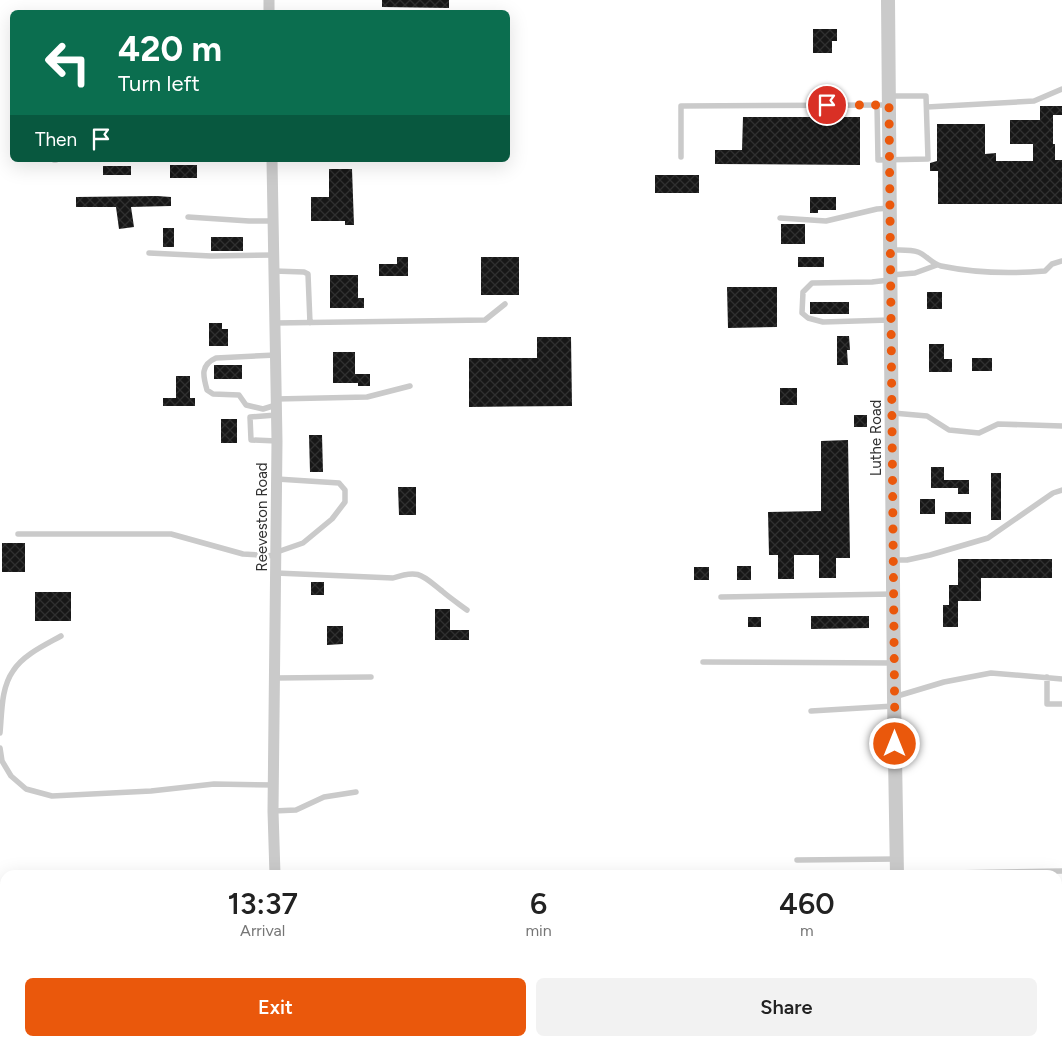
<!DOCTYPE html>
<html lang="en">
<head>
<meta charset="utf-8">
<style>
	:root { --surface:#fff; --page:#f2f2f2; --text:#222; --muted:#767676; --accent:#ea580c }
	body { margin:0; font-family:Figtree,sans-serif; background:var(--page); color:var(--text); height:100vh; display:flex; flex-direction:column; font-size:19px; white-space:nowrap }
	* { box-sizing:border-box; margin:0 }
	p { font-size:16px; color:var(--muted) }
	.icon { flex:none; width:28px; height:28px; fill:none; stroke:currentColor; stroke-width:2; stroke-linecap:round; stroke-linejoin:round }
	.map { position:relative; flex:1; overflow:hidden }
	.side { position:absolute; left:0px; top:870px; width:1062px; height:176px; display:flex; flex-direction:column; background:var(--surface); border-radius:15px 15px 0 0; box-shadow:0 5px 20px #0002 }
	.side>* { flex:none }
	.top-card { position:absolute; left:10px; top:10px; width:500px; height:152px; border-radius:8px; box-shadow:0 5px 20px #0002; background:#0b6e4f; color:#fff; overflow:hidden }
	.pin { position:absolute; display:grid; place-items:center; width:42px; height:42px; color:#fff; margin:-21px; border:2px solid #fff; border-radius:50%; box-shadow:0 1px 5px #0007 }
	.me { position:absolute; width:55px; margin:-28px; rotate:0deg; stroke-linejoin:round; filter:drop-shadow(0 0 4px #0008) }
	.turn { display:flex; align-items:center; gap:18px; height:105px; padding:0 25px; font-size:22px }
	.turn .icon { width:65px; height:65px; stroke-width:2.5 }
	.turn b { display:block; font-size:35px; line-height:42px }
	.then { display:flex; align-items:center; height:48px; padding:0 25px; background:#0003; gap:10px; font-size:19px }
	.eta { display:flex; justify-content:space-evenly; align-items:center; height:85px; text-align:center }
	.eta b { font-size:30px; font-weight:600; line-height:35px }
	.cta { display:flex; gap:10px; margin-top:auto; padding:10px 25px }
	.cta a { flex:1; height:58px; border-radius:8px; background:var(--accent); color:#fff; font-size:20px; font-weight:600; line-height:58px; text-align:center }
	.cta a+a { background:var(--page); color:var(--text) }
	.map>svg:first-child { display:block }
</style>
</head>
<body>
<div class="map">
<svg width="1062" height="1046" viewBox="0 0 1062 1046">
	<defs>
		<pattern id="building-cross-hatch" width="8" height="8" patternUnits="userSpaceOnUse" patternTransform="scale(1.25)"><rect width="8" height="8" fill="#171717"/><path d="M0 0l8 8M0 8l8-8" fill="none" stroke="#303030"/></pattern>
	</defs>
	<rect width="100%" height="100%" fill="#fff"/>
	<path fill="url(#building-cross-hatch)" d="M 382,0 L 449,0 L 449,8 L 382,7 Z
		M 813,29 L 837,29 L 837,41 L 832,41 L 832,53 L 813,53 Z
		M 1040,106 L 1062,106 L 1062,115 L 1053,115 L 1053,144 L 1055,144 L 1055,160 L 1062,160 L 1062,204 L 938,204 L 938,171 L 930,171 L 930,163 L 937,161 L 937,124 L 985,124 L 985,154 L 996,153 L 996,161 L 1033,161 L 1033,144 L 1010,144 L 1010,120 L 1040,120 Z
		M 743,117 L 860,117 L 860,165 L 715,164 L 715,150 L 742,150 Z
		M 170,165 L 197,165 L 197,178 L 170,178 Z
		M 103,166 L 131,166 L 131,175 L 103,175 Z
		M 329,169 L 352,169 L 354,225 L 345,225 L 345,221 L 311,221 L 311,197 L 329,197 Z
		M 655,175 L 699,175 L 699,193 L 655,193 Z
		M 157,196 L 171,197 L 171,206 L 131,207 L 134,227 L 119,229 L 116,207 L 76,207 L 76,197 Z
		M 810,197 L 836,197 L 836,210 L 818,210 L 818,213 L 810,213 Z
		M 781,224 L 805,224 L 805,244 L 781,244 Z
		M 163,228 L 174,228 L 174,247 L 163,247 Z
		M 211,237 L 243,237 L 243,251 L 211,251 Z
		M 397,257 L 408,257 L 408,276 L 379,276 L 379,264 L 397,264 Z
		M 481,257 L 519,257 L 519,295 L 481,295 Z
		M 798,257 L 824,257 L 824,267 L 798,267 Z
		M 330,275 L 358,275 L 358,298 L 364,298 L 364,308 L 330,308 Z
		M 727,287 L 777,287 L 777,327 L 728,328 Z
		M 927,292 L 942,292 L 942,309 L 927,309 Z
		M 810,302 L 849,302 L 849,314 L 810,314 Z
		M 209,323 L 222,323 L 222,329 L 228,329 L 228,346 L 209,346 Z
		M 837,336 L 849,336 L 850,350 L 847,350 L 848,365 L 837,365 Z
		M 537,337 L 571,337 L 572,406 L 469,407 L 469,358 L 537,358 Z
		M 929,344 L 944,344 L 944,359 L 952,359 L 952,372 L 929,372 Z
		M 333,352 L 355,352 L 355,374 L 370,374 L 370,386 L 358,386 L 358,383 L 333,383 Z
		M 972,358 L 992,358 L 992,371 L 972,371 Z
		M 214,365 L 242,365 L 242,379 L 214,379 Z
		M 176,376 L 190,376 L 190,398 L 195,398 L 195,406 L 163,406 L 163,398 L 176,398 Z
		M 780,388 L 797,388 L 797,405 L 780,405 Z
		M 854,415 L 867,415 L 867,427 L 854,427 Z
		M 221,419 L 237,419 L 237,443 L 221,443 Z
		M 309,435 L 322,435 L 323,472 L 310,472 Z
		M 848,440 L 850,558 L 836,558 L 836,578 L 819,578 L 819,555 L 794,555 L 794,579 L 778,579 L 778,555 L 769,555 L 768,512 L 821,511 L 821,441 Z
		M 931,467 L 944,467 L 944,480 L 969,480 L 969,494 L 958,494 L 958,488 L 931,488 Z
		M 991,473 L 1001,473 L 1001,520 L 991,520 Z
		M 398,487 L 416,487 L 416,515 L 399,515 Z
		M 920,499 L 935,499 L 935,514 L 920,514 Z
		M 945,512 L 971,512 L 971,524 L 945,524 Z
		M 2,543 L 25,543 L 25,572 L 2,572 Z
		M 958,559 L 1052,559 L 1052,578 L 981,578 L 981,601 L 958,601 L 958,627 L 943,627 L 943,605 L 949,605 L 949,585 L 958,585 Z
		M 737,566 L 751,566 L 751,580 L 737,580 Z
		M 694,567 L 709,567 L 709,580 L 694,580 Z
		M 311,582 L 324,582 L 324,595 L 311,595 Z
		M 35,592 L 71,592 L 71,621 L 35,621 Z
		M 435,609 L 450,609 L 450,630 L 469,630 L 469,640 L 435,640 Z
		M 811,616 L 869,616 L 869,628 L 811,629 Z
		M 748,617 L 761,617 L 761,627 L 748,627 Z
		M 327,626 L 343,626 L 343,644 L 327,645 Z"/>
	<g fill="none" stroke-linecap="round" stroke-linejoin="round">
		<path stroke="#cacaca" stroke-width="5.5" d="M 877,105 L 878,160 L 928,159 L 926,96 L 889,96
			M 927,107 L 1034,101 L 1062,89
			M 681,157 L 681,106 L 889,105
			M 54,160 L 56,160
			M 188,217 L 249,221 L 273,221
			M 780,218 L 826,221 L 877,209 L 890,208
			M 891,250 C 899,250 910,249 918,252 C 926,255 932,264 941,266 C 975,273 1010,274 1045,271 L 1052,264 L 1062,261
			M 149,253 L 211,256 L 274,255
			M 274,271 L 304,272 L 308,274 L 310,323
			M 891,275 L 915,273 L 937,265
			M 889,280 L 872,282 L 812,283 L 803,292 L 802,313 L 808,318 L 823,322 L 890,320
			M 275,323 L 485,320 L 505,304
			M 276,355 L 216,358 C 200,365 203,376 207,390 L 213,394 L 239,395 L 246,405 L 263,409 L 276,405
			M 276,399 L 367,397 L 410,386
			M 893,413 L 927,416 L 949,430 L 979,433 L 998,424 L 1062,426
			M 276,415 L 250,417 L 251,440 L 277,441
			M 18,534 L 171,534 L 243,554 L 277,556
			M 277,552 L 303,543 L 332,519 L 345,502 L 345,490 L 339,483 L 277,479
			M 893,560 L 907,560 L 930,555 L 988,538 L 1053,493 L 1062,490
			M 276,573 L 393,578 C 419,569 422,575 442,591 C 450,598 459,604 467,610
			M 721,597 L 894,594
			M 703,662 L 894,663
			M 1047,677 L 1047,704 L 1062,704
			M 275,678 L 371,677
			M 894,697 L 944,682 L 991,673 L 1062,679
			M 811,711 L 894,706
			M 0,733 C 2,712 1,688 13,671 C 23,655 45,645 61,636
			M 0,748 L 2,761 L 11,776 L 26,789 L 52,796 L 151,791 L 214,784 L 274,785
			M 273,811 L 296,810 L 324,797 L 356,792
			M 797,860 L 897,859
			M 897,874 L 1062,871
			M 1058,948 L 1062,948
			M 851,1041 L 872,1042
			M 641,1046 L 644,1041
			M 872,1046 L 872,1042 L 898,1042"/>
		<path stroke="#cacaca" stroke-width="11" d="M 269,0 L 269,12
			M 272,160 L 277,441 L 273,811 L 275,875
			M 277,1041 L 277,1046"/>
		<path stroke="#cacaca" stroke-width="14" d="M 888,0 L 894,697 L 897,875
			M 898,1041 L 898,1046"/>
	</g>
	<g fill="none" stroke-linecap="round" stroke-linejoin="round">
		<path stroke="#ea580c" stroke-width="9" stroke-dasharray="0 16.2" d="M 827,105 L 889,105 L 895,744"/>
	</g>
	<g text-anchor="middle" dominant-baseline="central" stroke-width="5" stroke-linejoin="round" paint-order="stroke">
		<g font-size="15" fill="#303030" stroke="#fff">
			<text transform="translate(876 438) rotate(-90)">Luthe Road</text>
			<text transform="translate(262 517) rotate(-90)">Reeveston Road</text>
		</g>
	</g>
</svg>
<div class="pin" style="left:827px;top:105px;background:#d93025"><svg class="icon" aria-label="arrive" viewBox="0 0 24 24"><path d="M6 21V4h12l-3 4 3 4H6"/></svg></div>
<svg class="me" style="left:895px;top:744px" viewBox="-20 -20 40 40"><circle r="17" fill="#ea580c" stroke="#fff" stroke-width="3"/><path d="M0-11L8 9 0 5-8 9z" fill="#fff"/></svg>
<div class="top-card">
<div class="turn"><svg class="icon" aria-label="left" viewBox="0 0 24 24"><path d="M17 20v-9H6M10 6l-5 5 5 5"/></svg><div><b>420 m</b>Turn left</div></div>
<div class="then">Then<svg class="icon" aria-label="arrive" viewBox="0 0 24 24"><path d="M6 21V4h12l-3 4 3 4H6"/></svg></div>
</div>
<section class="side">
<div class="eta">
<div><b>13:37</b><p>Arrival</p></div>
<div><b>6</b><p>min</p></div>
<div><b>460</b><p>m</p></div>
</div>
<div class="cta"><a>Exit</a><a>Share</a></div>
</section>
</div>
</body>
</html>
